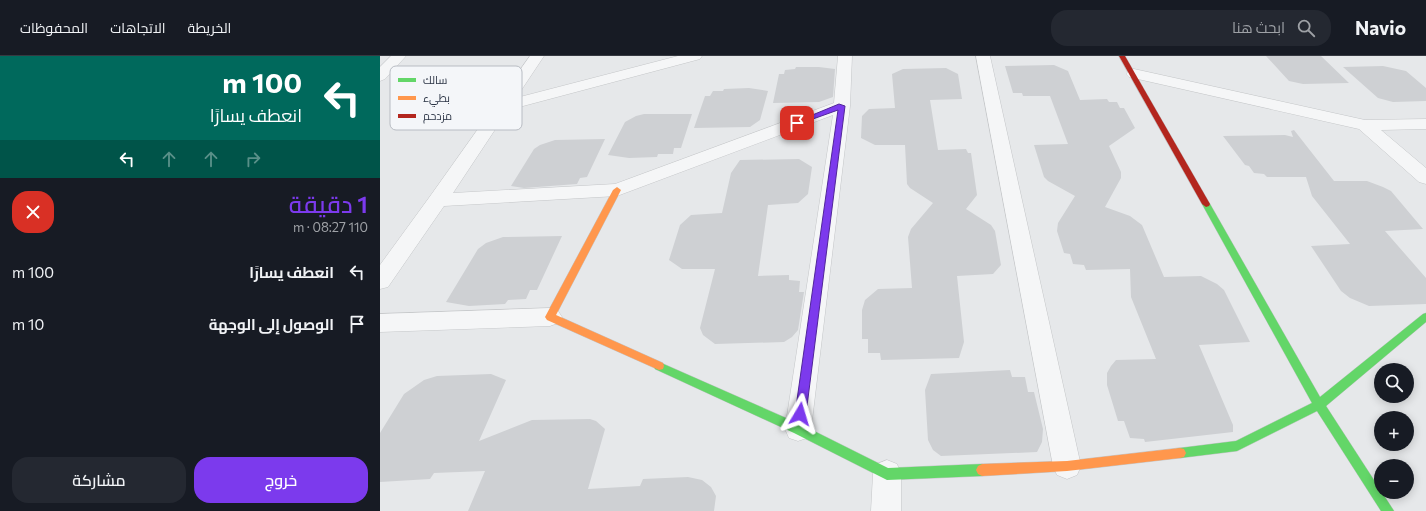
<!DOCTYPE html>
<html lang="ar">
<head>
<meta charset="utf-8">
<style>
	:root { --surface:#171b24; --page:#242831; --text:#f1f3f6; --muted:#9ea1a6; --line:#363941; --accent:#7c3aed }
	body { margin:0; font-family:Commissioner,Cairo,sans-serif; background:var(--page); color:var(--text); direction:rtl; height:100vh; display:flex; flex-direction:column; font-size:15px; white-space:nowrap }
	* { box-sizing:border-box; margin:0 }
	p { font-size:13px; color:var(--muted) }
	.icon { flex:none; width:22px; height:22px; fill:none; stroke:currentColor; stroke-width:2; stroke-linecap:round; stroke-linejoin:round }
	.map { position:relative; flex:1; overflow:hidden; direction:ltr }
	.side { display:flex; flex-direction:column; background:var(--surface); width:380px }
	.side>* { flex:none }
	.top-card { background:#00695c; color:#fff; overflow:hidden }
	.buttons { position:absolute; left:994px; top:307px; display:grid; gap:8px }
	.buttons a { display:grid; place-items:center; width:40px; height:40px; border-radius:50%; background:var(--surface); box-shadow:0 2px 10px #0003; font-size:20px }
	.pin { position:absolute; display:grid; place-items:center; width:34px; height:34px; color:#fff; margin:-17px; border-radius:8px; box-shadow:0 2px 6px #0006 }
	.me { position:absolute; width:44px; margin:-22px; rotate:7deg; stroke-linejoin:round; filter:drop-shadow(0 0 3px #0008) }
	.turn { display:flex; align-items:center; gap:14px; height:84px; padding:0 12px; font-size:18px }
	.turn .icon { width:52px; height:52px; stroke-width:2.5 }
	.turn b { display:block; font-size:28px; line-height:34px }
	.lanes { display:flex; align-items:center; height:38px; padding:0 12px; background:#0003; justify-content:center; gap:20px; direction:ltr }
	.lanes .off { opacity:.35 }
	.round { display:grid; place-items:center; flex:none; width:42px; height:42px; border-radius:16px; background:var(--page) }
	.summary { display:flex; align-items:center; justify-content:space-between; height:68px; padding:0 12px }
	h1 { font-size:24px; font-weight:600; line-height:30px; color:var(--accent) }
	.primary-button { display:flex; gap:8px; margin-top:auto; padding:8px 12px }
	.primary-button a { flex:1; height:46px; border-radius:16px; background:var(--accent); color:#fff; font-size:16px; font-weight:600; line-height:46px; text-align:center }
	.primary-button a+a { background:var(--page); color:var(--text) }
	ul { padding:0; list-style:none }
	li { display:flex; align-items:center; gap:12px; height:52px; padding:0 12px }
	li div { flex:1 }
	li b { display:block; font-size:15px }
	li em { font-style:normal }
	header { display:flex; align-items:center; gap:24px; box-sizing:border-box; height:56px; padding:0 20px; background:var(--surface); border-bottom:1px solid var(--line) }
	header strong { font-size:19px }
	nav { display:flex; gap:22px; margin-inline-start:auto; font-size:14px }
	.search { width:280px; height:36px; background:var(--page); display:flex; align-items:center; gap:10px; box-sizing:border-box; padding:0 14px; border-radius:16px; color:var(--muted); font-size:15px }
	main { display:flex; flex:1; min-height:0 }
	.map>svg:first-child { display:block }
</style>
</head>
<body>
<header>
<strong>Navio</strong>
<div class="search"><svg class="icon" aria-label="search" viewBox="0 0 24 24"><circle cx="10" cy="10" r="6"/><path d="M15 15l6 6"/></svg>ابحث هنا</div>
<nav><a>الخريطة</a><a>الاتجاهات</a><a>المحفوظات</a></nav>
</header>
<main>
<div class="map">
<svg width="1046" height="455" viewBox="0 0 1046 455">
	<rect width="100%" height="100%" fill="#e6e8ea"/>
	<path fill="#ced0d3" d="M 886,0 L 941,0 L 969,27 L 923,28 L 909,25 Z
		M 674,9 L 688,15 L 700,44 L 727,43 L 729,46 L 737,46 L 740,52 L 744,52 L 755,72 L 729,90 L 741,116 L 741,122 L 725,151 L 750,160 L 762,169 L 784,221 L 821,220 L 837,228 L 844,234 L 870,286 L 819,289 L 853,369 L 853,376 L 765,386 L 764,383 L 750,382 L 744,365 L 738,365 L 727,329 L 727,317 L 731,310 L 736,304 L 776,303 L 751,241 L 750,213 L 706,214 L 704,209 L 693,208 L 690,198 L 684,197 L 677,175 L 678,167 L 695,140 L 668,125 L 664,121 L 654,89 L 688,88 L 670,40 L 643,40 L 642,37 L 633,37 L 625,10 Z
		M 1003,10 L 1026,15 L 1046,32 L 1046,45 L 1013,46 L 998,42 L 963,11 Z
		M 416,11 L 439,11 L 455,13 L 453,41 L 439,46 L 393,47 L 399,18 L 404,18 L 405,14 L 415,13 Z
		M 566,12 L 578,18 L 582,43 L 550,44 L 558,94 L 586,93 L 588,97 L 591,97 L 597,139 L 586,153 L 611,169 L 615,175 L 621,209 L 613,218 L 577,220 L 584,286 L 579,302 L 501,304 L 500,297 L 488,297 L 488,283 L 482,283 L 482,254 L 485,244 L 498,233 L 532,232 L 528,181 L 531,173 L 553,147 L 530,132 L 527,128 L 525,89 L 495,89 L 481,82 L 482,60 L 489,53 L 515,52 L 512,18 L 523,13 Z
		M 369,32 L 388,35 L 380,64 L 370,71 L 314,72 L 325,40 L 330,40 L 333,35 L 343,35 L 344,33 Z
		M 264,58 L 312,58 L 301,92 L 294,92 L 293,98 L 278,98 L 277,101 L 249,102 L 228,99 L 245,66 L 256,60 Z
		M 914,74 L 954,125 L 987,125 L 1003,131 L 1011,135 L 1043,173 L 1005,175 L 1046,222 L 1046,248 L 989,250 L 970,242 L 961,235 L 931,190 L 970,188 L 932,140 L 926,121 L 887,121 L 884,118 L 874,117 L 869,110 L 865,109 L 843,80 L 905,79 L 913,81 L 911,75 Z
		M 225,83 L 207,121 L 200,122 L 197,128 L 144,132 L 131,130 L 154,93 L 160,89 L 175,84 Z
		M 419,103 L 432,111 L 428,138 L 418,147 L 388,149 L 378,220 L 409,219 L 409,224 L 420,225 L 419,236 L 424,236 L 418,274 L 412,281 L 404,286 L 335,288 L 323,279 L 320,272 L 335,213 L 302,213 L 289,204 L 300,169 L 311,159 L 342,157 L 351,117 L 360,104 Z
		M 182,180 L 157,234 L 150,234 L 146,243 L 128,244 L 125,248 L 89,250 L 66,246 L 98,193 L 106,187 L 123,181 Z
		M 630,314 L 632,321 L 645,321 L 648,336 L 654,336 L 663,373 L 662,386 L 657,396 L 561,400 L 553,394 L 548,384 L 545,334 L 551,318 Z
		M 111,318 L 126,324 L 99,385 L 152,364 L 210,363 L 216,365 L 225,373 L 208,433 L 260,430 L 263,423 L 308,421 L 322,424 L 331,431 L 336,440 L 334,455 L 88,455 L 105,415 L 54,417 L 50,423 L 0,426 L 0,377 L 24,338 L 44,324 L 57,320 Z"/>
	<g fill="none" stroke-linecap="round" stroke-linejoin="round">
		<defs>
			<path id="street" d="M 11,0 L 26,0 L 5,23 L 0,25 L 0,11 Z
				M 150,0 L 164,0 L 136,42 L 298,0 L 322,0 L 320,3 L 128,54 L 73,137 L 235,128 L 454,47 L 458,0 L 472,0 L 470,50 L 431,373 L 427,382 L 418,385 L 409,382 L 405,373 L 453,59 L 237,140 L 64,150 L 8,231 L 0,233 L 0,209 L 51,139 Z
				M 596,0 L 610,0 L 701,410 L 697,419 L 687,423 L 677,419 L 673,410 Z
				M 754,13 L 985,64 L 1046,63 L 1046,73 L 1001,74 L 1046,112 L 1046,128 L 1039,126 L 979,73 L 749,21 L 746,18 L 749,15 Z
				M 170,252 L 178,255 L 182,261 L 178,267 L 170,270 L 0,276 L 0,258 Z
				M 507,404 L 517,408 L 521,418 L 521,455 L 491,455 L 493,418 L 497,408 Z"/>
			<path id="fast" d="M 826,145 L 830,148 L 940,341 L 1043,258 L 1046,257 L 1046,266 L 946,350 L 1014,455 L 1001,455 L 937,355 L 857,395 L 800,402 L 796,401 L 794,397 L 796,393 L 800,392 L 856,385 L 932,347 L 822,148 Z
				M 279,306 L 422,369 L 508,412 L 602,408 L 606,410 L 608,414 L 606,418 L 602,420 L 507,424 L 414,377 L 275,313 L 274,310 L 275,307 Z"/>
			<path id="slow" d="M 237,131 L 241,134 L 176,259 L 283,307 L 284,310 L 283,313 L 279,314 L 167,264 L 165,261 L 233,134 Z
				M 800,392 L 804,393 L 806,397 L 804,401 L 800,402 L 687,415 L 602,420 L 598,418 L 596,414 L 598,410 L 602,408 L 687,405 Z"/>
			<path id="jam" d="M 739,0 L 745,0 L 830,148 L 829,150 L 826,151 L 822,148 Z"/>
		</defs>
		<use href="#street" stroke="#c4c6c8" stroke-width="1"/>
		<use href="#fast" stroke="#c4c6c8" stroke-width="1"/>
		<use href="#slow" stroke="#c4c6c8" stroke-width="1"/>
		<use href="#jam" stroke="#c4c6c8" stroke-width="1"/>
		<use href="#street" fill="#f5f6f7" fill-rule="evenodd"/>
		<use href="#fast" fill="#63d668" fill-rule="evenodd"/>
		<use href="#slow" fill="#ff974d" fill-rule="evenodd"/>
		<use href="#jam" fill="#b3261e" fill-rule="evenodd"/>
	</g>
	<path fill="#7c3aed" stroke="#51269a" d="M 459,48 L 465,50 L 426,358 L 424,361 L 420,363 L 417,361 L 415,358 L 458,54 L 419,68 L 413,67 Z"/>
	<rect x="10" y="10" width="132" height="64" rx="6" fill="#f4f6f9" stroke="#b8bcc3" stroke-width="1"/>
	<rect x="18" y="22" width="18" height="4" fill="#63d668"/>
	<rect x="18" y="40" width="18" height="4" fill="#ff974d"/>
	<rect x="18" y="58" width="18" height="4" fill="#b3261e"/>
	<g font-size="11" fill="#2b3445">
		<text x="43" y="28">سالك</text>
		<text x="43" y="46">بطيء</text>
		<text x="43" y="64">مزدحم</text>
	</g>
</svg>
<div class="buttons">
<a><svg class="icon" aria-label="search" viewBox="0 0 24 24"><circle cx="10" cy="10" r="6"/><path d="M15 15l6 6"/></svg></a>
<a>+</a>
<a>−</a>
</div>
<div class="pin" style="left:417px;top:67px;background:#d93025"><svg class="icon" aria-label="arrive" viewBox="0 0 24 24"><path d="M6 21V4h12l-3 4 3 4H6"/></svg></div>
<svg class="me" style="left:420px;top:358px" viewBox="-20 -20 40 40"><path d="M0-17L14 15 0 8-14 15z" fill="#7c3aed" stroke="#fff" stroke-width="4"/></svg>
</div>
<section class="side">
<div class="top-card">
<div class="turn"><svg class="icon" aria-label="left" viewBox="0 0 24 24"><path d="M17 20v-9H6M10 6l-5 5 5 5"/></svg><div><b>100 m</b>انعطف يسارًا</div></div>
<div class="lanes"><svg class="icon" aria-label="left" viewBox="0 0 24 24"><path d="M17 20v-9H6M10 6l-5 5 5 5"/></svg><svg class="icon off" aria-label="ahead" viewBox="0 0 24 24"><path d="M12 20V5M6 11l6-6 6 6"/></svg><svg class="icon off" aria-label="ahead" viewBox="0 0 24 24"><path d="M12 20V5M6 11l6-6 6 6"/></svg><svg class="icon off" aria-label="right" viewBox="0 0 24 24"><path d="M7 20v-9h11M14 6l5 5-5 5"/></svg></div>
</div>
<div class="summary"><div><h1>1 دقيقة</h1><p>110 m · 08:27</p></div><a class="round" style="background:#d93025;color:#fff"><svg class="icon" aria-label="close" viewBox="0 0 24 24"><path d="M6 6l12 12M18 6L6 18"/></svg></a></div>
<ul>
<li><svg class="icon" aria-label="left" viewBox="0 0 24 24"><path d="M17 20v-9H6M10 6l-5 5 5 5"/></svg><div><b>انعطف يسارًا</b></div><em>100 m</em></li>
<li><svg class="icon" aria-label="arrive" viewBox="0 0 24 24"><path d="M6 21V4h12l-3 4 3 4H6"/></svg><div><b>الوصول إلى الوجهة</b></div><em>10 m</em></li>
</ul>
<div class="primary-button"><a>خروج</a><a>مشاركة</a></div>
</section>
</main>
</body>
</html>
